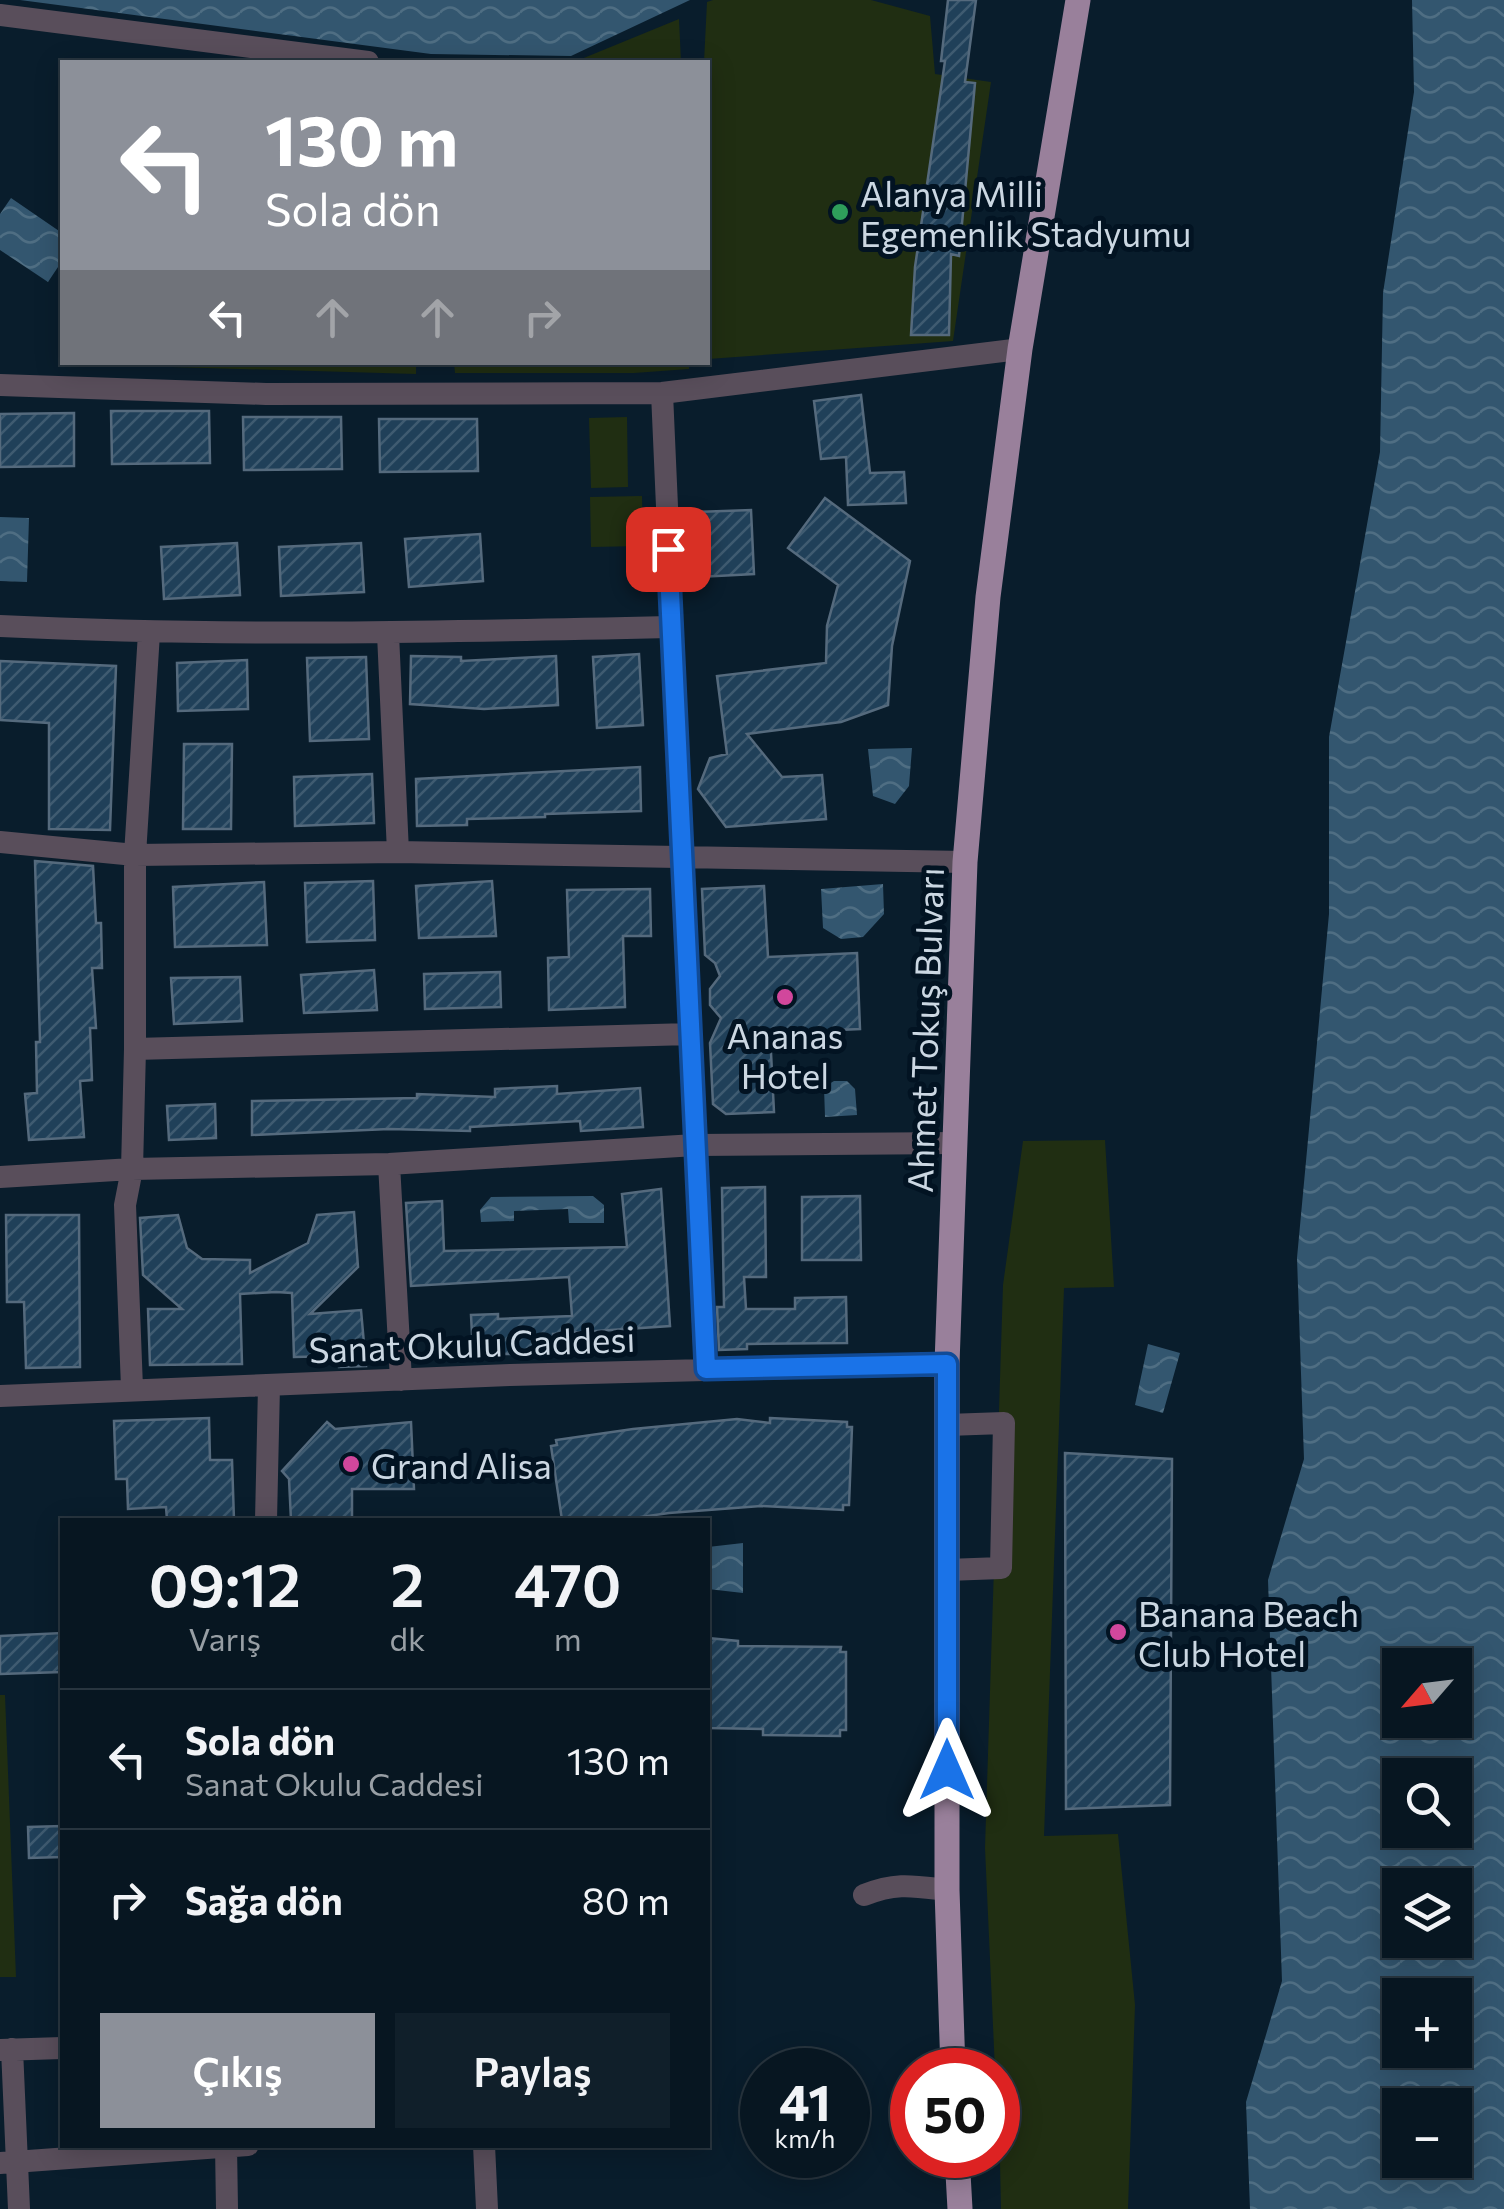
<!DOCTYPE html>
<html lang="tr">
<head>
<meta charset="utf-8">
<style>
	:root { --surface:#071621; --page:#101f2a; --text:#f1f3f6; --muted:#989fa5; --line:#28353f; --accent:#8c9099 }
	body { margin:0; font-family:Commissioner,sans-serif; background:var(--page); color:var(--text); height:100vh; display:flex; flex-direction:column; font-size:38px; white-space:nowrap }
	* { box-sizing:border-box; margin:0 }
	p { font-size:32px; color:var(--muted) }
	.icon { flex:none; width:55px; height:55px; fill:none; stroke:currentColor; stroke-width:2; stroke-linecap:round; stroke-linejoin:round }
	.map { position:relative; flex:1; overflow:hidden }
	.details { position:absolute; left:60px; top:1518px; width:650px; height:630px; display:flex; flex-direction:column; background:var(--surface); border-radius:0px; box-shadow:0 5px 25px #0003,0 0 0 2px var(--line) }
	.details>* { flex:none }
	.top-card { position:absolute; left:60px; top:60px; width:650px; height:305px; border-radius:0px; box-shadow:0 5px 25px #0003,0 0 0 2px var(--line); background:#8c9099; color:#fff; overflow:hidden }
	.needle { width:65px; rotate:242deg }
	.controls { position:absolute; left:1382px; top:1648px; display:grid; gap:20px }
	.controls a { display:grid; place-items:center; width:90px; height:90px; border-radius:0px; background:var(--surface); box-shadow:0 5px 25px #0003,0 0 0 2px var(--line); font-size:50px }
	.speed { position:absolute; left:740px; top:2048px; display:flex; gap:20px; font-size:50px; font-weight:700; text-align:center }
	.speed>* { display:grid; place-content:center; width:130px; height:130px; border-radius:50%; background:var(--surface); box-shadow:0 5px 25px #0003,0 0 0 2px var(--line); line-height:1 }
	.speed small { font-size:25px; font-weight:400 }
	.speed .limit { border:15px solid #d22; background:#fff; color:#111 }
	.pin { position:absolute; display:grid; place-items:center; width:85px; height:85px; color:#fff; margin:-42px; border-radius:20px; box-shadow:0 5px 15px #0006 }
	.me { position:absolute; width:110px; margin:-55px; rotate:0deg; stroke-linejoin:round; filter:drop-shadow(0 0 8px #0008) }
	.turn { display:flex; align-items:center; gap:35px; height:210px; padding:0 40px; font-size:45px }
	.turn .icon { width:130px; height:130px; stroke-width:2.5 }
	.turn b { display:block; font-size:70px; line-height:85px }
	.lanes { display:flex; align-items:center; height:95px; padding:0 40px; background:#0003; justify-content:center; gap:50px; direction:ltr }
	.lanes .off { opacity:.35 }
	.eta { display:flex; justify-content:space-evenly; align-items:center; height:170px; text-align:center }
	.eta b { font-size:60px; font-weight:600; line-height:70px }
	.primary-button { display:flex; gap:20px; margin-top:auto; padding:20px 40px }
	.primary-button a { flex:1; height:115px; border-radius:0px; background:var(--accent); color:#fff; font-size:40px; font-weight:600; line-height:115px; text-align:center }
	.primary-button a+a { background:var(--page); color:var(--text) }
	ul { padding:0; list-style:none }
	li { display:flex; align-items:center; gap:30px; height:140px; padding:0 40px; border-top:2px solid var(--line) }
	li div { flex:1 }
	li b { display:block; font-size:38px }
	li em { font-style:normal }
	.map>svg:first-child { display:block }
</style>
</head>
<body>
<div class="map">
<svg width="1504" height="2209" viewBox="0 0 1504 2209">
	<defs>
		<pattern id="water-waves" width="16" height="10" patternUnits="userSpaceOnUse" patternTransform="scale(2.5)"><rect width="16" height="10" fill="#33566f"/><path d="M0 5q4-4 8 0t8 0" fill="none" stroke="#4f6e83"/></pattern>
		<pattern id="building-hatch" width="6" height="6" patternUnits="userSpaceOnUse" patternTransform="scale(2.5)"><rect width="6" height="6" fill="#204059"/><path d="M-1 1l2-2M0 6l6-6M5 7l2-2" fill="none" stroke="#3f5b71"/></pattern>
	</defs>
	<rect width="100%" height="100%" fill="#091d2c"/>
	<path fill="#202e12" d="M 713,0 L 871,0 L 930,16 L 935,74 L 991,82 L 953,341 L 708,359 L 708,62 L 704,62 L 707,2 Z
		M 679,19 L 681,62 L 574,62 Z
		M 689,362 L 689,369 L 634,373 L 455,373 L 454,363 Z
		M 171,363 L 416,362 L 416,374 L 171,367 Z
		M 627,417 L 628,487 L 591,488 L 589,418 Z
		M 642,496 L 643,546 L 591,547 L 590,497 Z
		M 1105,1140 L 1114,1287 L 1064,1288 L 1044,1836 L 1118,1834 L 1135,2005 L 1128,2209 L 1001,2209 L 998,2070 L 995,2070 L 985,1848 L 1003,1285 L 1023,1141 Z
		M 0,1695 L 5,1695 L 16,1977 L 0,1977 Z"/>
	<path fill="url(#water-waves)" fill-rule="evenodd" d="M 20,0 L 690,0 L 571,56 L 431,54 Z
		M 1412,0 L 1504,0 L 1504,2209 L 1250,2209 L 1246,2102 L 1282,1981 L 1268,1580 L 1304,1459 L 1297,1258 L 1329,914 L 1329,737 L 1380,452 L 1383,293 L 1414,92 ZM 1400,1665 L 1455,1665 L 1455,1720 L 1400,1720 ZM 1455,1775 L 1455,1830 L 1400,1830 L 1400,1775 ZM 1400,1885 L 1455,1885 L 1455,1940 L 1400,1940 ZM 1400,1995 L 1455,1995 L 1455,2050 L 1400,2050 ZM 1455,2105 L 1455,2160 L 1400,2160 L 1400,2105 Z
		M 11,198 L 62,233 L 62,261 L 48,282 L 0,250 L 0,214 Z
		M 0,517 L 29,518 L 27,582 L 0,581 Z
		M 912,748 L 909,786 L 895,804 L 873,796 L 868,749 Z
		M 883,884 L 884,914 L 863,937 L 841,939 L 823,928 L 821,889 Z
		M 834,1081 L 847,1081 L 855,1089 L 857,1115 L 825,1117 L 824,1087 Z
		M 593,1196 L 604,1205 L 604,1223 L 569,1223 L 568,1209 L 514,1211 L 514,1221 L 481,1222 L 480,1210 L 491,1197 Z
		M 1148,1344 L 1180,1353 L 1163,1413 L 1135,1405 Z
		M 743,1543 L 743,1593 L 708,1589 L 708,1547 Z"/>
	<path fill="url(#building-hatch)" stroke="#556a7d" stroke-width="2.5" d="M 948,0 L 976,0 L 965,82 L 975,83 L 959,256 L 951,254 L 949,335 L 911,335 L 915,267 L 945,61 L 941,61 Z
		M 861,395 L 870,473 L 904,472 L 906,503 L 848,505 L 846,457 L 821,459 L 814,401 Z
		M 111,411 L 209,411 L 210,463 L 112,464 Z
		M 74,413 L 74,466 L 0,467 L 0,414 Z
		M 243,417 L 341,417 L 342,469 L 244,470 Z
		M 379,419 L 477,419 L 478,471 L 380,472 Z
		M 825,498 L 910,561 L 892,646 L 888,705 L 841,722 L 747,734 L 782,777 L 822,775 L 826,819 L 726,827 L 698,789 L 710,758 L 727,754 L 717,676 L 826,663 L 827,626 L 838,585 L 788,548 Z
		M 751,510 L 754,574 L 699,577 L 696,512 Z
		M 480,534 L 483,581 L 409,587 L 405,539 Z
		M 237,543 L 240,595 L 164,599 L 161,547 Z
		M 361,543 L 364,592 L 281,596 L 279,547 Z
		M 639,654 L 643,725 L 597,728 L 593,657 Z
		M 411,656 L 461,657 L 461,661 L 556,656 L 558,705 L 484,709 L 410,704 Z
		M 366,657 L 369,739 L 310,741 L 307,658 Z
		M 247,660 L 248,709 L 178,711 L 177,663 Z
		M 0,661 L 116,666 L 110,830 L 49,829 L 49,723 L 0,720 Z
		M 184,744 L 232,744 L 231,829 L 183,829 Z
		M 640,767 L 641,811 L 545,814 L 545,817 L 467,819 L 467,825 L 417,826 L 416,779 Z
		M 372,774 L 374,823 L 295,826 L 294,777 Z
		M 35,861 L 93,866 L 96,923 L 101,923 L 102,968 L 92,968 L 96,1028 L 90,1028 L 92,1080 L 80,1081 L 84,1137 L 29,1140 L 25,1094 L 37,1093 L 36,1042 L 40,1042 Z
		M 373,881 L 375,940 L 307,942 L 305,883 Z
		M 492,881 L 496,936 L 419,938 L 416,886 Z
		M 264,882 L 267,945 L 175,947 L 173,887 Z
		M 764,886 L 768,957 L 857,953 L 860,1029 L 770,1033 L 774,1112 L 726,1114 L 713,1104 L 710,1043 L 721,1018 L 710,1005 L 710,989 L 720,976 L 715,963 L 705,955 L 702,889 Z
		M 650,889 L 651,936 L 623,936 L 625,1007 L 549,1010 L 548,958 L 569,957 L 567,890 Z
		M 374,970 L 377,1010 L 304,1013 L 301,975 Z
		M 500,972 L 501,1007 L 425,1009 L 424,974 Z
		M 240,977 L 242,1021 L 174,1024 L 171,978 Z
		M 557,1086 L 557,1094 L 640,1088 L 643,1127 L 581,1131 L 580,1121 L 470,1127 L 470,1131 L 389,1129 L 252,1135 L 252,1101 L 417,1098 L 417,1094 L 495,1097 L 495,1089 Z
		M 215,1104 L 216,1138 L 169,1140 L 167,1106 Z
		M 765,1187 L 766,1277 L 744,1277 L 746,1309 L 795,1309 L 795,1298 L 846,1297 L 847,1343 L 747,1344 L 747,1349 L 719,1350 L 717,1307 L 724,1307 L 722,1188 Z
		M 661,1189 L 670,1326 L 553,1334 L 554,1354 L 473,1354 L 471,1315 L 498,1314 L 498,1319 L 572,1316 L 569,1277 L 411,1286 L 406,1203 L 442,1201 L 444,1251 L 627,1247 L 622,1194 Z
		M 860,1196 L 861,1260 L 802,1260 L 802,1197 Z
		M 354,1212 L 358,1267 L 310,1314 L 361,1310 L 366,1366 L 339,1367 L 338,1356 L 294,1357 L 292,1293 L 276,1292 L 240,1294 L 242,1364 L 150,1365 L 148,1309 L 182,1309 L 143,1275 L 140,1218 L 178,1215 L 187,1248 L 202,1259 L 250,1260 L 250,1273 L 308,1243 L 317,1215 Z
		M 6,1215 L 79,1215 L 80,1367 L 26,1368 L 24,1302 L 7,1302 Z
		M 209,1418 L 210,1460 L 232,1460 L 234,1520 L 167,1520 L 166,1507 L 128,1509 L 127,1479 L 116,1479 L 114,1421 Z
		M 770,1418 L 847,1422 L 847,1427 L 852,1427 L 849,1505 L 843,1505 L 843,1510 L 761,1506 L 669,1513 L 620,1520 L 562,1520 L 551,1446 L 557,1445 L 556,1440 L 633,1429 L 737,1419 L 770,1423 Z
		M 327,1422 L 335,1429 L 411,1422 L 414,1489 L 352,1489 L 352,1520 L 291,1520 L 289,1479 L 282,1471 Z
		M 1065,1453 L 1172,1459 L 1170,1805 L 1066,1809 Z
		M 62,1633 L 62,1672 L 0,1674 L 0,1636 Z
		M 708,1638 L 738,1641 L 738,1646 L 841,1647 L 840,1652 L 846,1652 L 846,1730 L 840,1730 L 840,1736 L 763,1735 L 763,1729 L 708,1728 Z
		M 62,1826 L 62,1857 L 29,1858 L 28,1827 Z"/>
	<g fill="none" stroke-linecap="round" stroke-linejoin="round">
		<path stroke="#594e5b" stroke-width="22" d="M 0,15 L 368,62
			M 0,385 L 266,394 L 662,393 L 1020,349
			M 662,393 L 705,1369
			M 0,626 C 224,637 447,632 671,627
			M 388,634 L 398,852
			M 0,842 L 135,855 L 398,852 L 965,862
			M 135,1049 L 690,1034
			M 389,1164 L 401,1380
			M 0,1177 L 132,1169 L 389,1164 L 695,1145 L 956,1143
			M 132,1388 L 125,1205 L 132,1169 L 135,1049 L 135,855 L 149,633
			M 0,1396 L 510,1375 L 947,1364
			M 947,1425 L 1004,1423 L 1001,1568 L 947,1570
			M 266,1520 L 269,1386
			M 864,1895 C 897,1882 913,1886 947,1890
			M 12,2049 L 19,2209
			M 0,2050 L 62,2048
			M 226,2145 L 227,2209
			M 484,2145 L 487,2209
			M 0,2163 L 248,2145"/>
		<path stroke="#99809b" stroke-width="25" d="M 953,2070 L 947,1890 L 947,1364 L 965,862 L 988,597 L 1020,349 L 1078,0
			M 957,2155 L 960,2209"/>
	</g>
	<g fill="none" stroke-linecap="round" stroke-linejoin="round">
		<defs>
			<path id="route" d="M 668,549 L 706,1369 L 947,1364 L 947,1770"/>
		</defs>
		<use href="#route" stroke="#114b97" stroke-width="25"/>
		<use href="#route" stroke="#1a73e8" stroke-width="18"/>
	</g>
	<circle fill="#2e9e5b" stroke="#021322" stroke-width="4" cx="840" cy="212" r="10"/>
	<g fill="#d1479c" stroke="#021322" stroke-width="4">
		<circle cx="785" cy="997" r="10"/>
		<circle cx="351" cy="1464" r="10"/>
		<circle cx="1118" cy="1632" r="10"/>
	</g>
	<g text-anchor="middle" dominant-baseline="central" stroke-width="10" stroke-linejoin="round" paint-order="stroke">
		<g font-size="35" fill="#cbd7e2" stroke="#021322" text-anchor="start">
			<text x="860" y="192">Alanya Milli<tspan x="860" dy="40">Egemenlik Stadyumu</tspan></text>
			<text x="785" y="1034" text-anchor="middle">Ananas<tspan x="785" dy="40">Hotel</tspan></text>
			<text x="371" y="1464">Grand Alisa</text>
			<text x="1138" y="1612">Banana Beach<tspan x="1138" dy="40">Club Hotel</tspan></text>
		</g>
		<g font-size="35" fill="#cbd7e2" stroke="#021322">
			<text transform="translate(924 1030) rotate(-88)">Ahmet Tokuş Bulvarı</text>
			<text transform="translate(472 1343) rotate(-2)">Sanat Okulu Caddesi</text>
		</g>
	</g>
</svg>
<div class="controls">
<a><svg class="needle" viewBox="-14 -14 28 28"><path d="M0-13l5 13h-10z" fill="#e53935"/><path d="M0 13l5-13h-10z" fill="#989fa5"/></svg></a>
<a><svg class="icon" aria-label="search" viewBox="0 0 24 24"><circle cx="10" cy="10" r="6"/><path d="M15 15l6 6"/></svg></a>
<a><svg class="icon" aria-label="layers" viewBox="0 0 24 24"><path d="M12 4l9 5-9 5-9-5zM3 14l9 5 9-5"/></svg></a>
<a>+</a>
<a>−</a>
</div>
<div class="speed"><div>41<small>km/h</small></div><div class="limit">50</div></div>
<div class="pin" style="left:668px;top:549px;background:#d93025"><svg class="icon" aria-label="arrive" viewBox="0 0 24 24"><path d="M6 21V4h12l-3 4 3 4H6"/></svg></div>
<svg class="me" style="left:947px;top:1770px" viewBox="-20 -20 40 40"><path d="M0-17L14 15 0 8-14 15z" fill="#1a73e8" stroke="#fff" stroke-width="4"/></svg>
<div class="top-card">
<div class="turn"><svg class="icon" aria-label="left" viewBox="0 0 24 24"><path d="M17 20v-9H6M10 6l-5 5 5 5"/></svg><div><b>130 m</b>Sola dön</div></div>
<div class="lanes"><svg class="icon" aria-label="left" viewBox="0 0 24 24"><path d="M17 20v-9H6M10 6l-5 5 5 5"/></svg><svg class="icon off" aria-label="ahead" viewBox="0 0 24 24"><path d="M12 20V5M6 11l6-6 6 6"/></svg><svg class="icon off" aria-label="ahead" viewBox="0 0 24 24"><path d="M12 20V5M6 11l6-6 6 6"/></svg><svg class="icon off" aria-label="right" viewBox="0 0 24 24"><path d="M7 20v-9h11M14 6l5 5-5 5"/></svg></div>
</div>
<section class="details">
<div class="eta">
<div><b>09:12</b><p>Varış</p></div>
<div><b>2</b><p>dk</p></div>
<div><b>470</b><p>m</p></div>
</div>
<ul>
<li><svg class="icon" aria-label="left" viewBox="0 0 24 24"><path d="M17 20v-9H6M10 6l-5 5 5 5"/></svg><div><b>Sola dön</b><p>Sanat Okulu Caddesi</p></div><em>130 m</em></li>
<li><svg class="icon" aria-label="right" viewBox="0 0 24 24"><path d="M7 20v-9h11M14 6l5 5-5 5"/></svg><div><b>Sağa dön</b></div><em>80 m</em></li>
</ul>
<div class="primary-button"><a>Çıkış</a><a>Paylaş</a></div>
</section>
</div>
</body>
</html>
